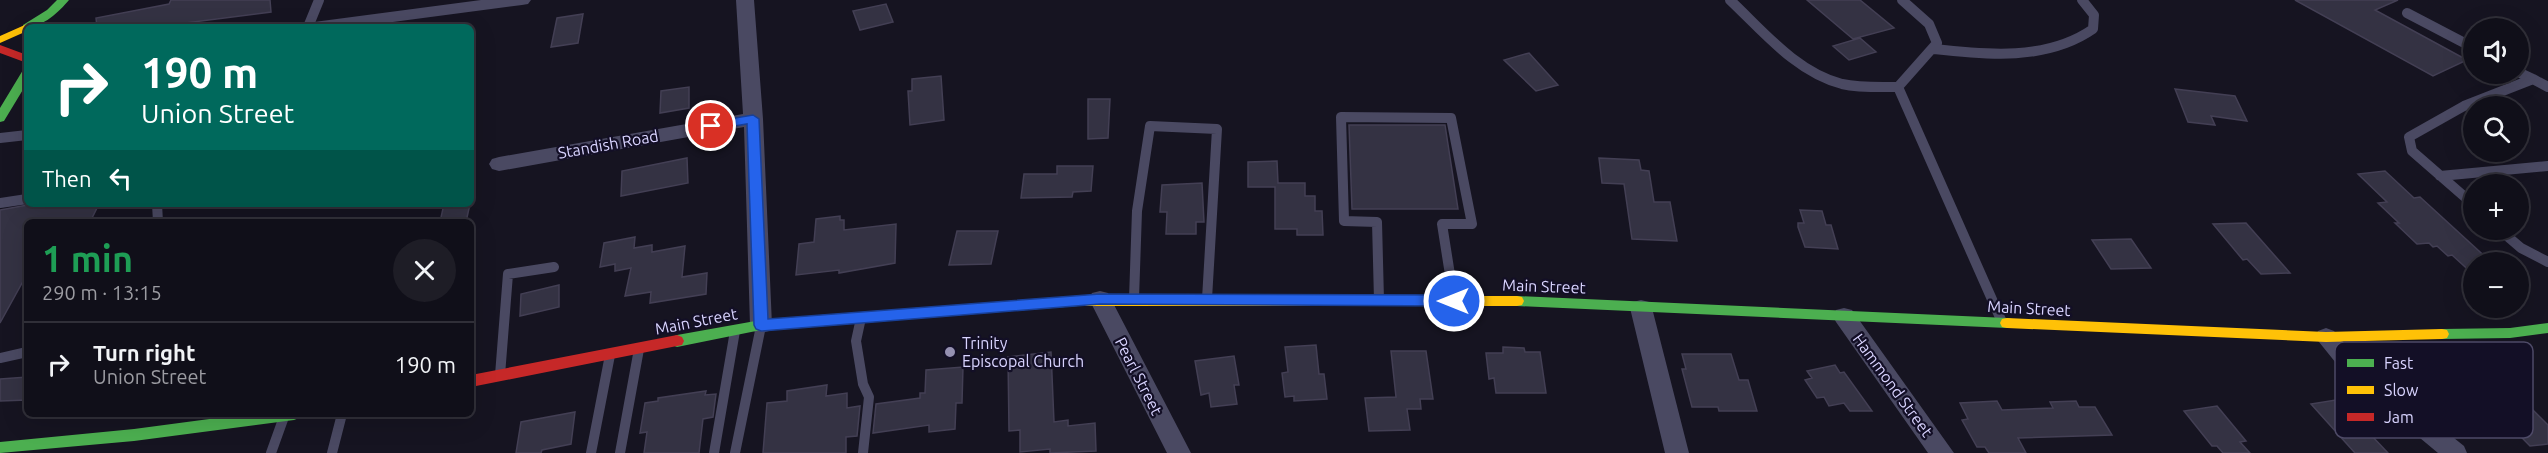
<!DOCTYPE html>
<html lang="en">
<head>
<meta charset="utf-8">
<style>
	:root { --surface:#100f19; --page:#1e1d26; --text:#f1f3f6; --muted:#9c9ca2; --line:#302f38 }
	body { margin:0; font-family:Ubuntu,sans-serif; background:var(--page); color:var(--text); height:100vh; display:flex; flex-direction:column; font-size:22px; white-space:nowrap }
	* { box-sizing:border-box; margin:0 }
	p { font-size:20px; color:var(--muted) }
	.icon { flex:none; width:33px; height:33px; fill:none; stroke:currentColor; stroke-width:2; stroke-linecap:round; stroke-linejoin:round }
	.map { position:relative; flex:1; overflow:hidden }
	.details { position:absolute; left:24px; top:219px; width:450px; height:198px; display:flex; flex-direction:column; background:var(--surface); border-radius:9px; box-shadow:0 6px 24px #0002,0 0 0 2px var(--line) }
	.details>* { flex:none }
	.guide { position:absolute; left:24px; top:24px; width:450px; height:183px; border-radius:9px; box-shadow:0 6px 24px #0002,0 0 0 2px var(--line); background:#00695c; color:#fff; overflow:hidden }
	.fabs { position:absolute; left:2463px; top:18px; display:grid; gap:12px }
	.fabs a { display:grid; place-items:center; width:66px; height:66px; border-radius:50%; background:var(--surface); box-shadow:0 6px 24px #0002,0 0 0 2px var(--line); font-size:30px }
	.pin { position:absolute; display:grid; place-items:center; width:51px; height:51px; color:#fff; margin:-26px; border:3px solid #fff; border-radius:50%; box-shadow:0 2px 6px #0007 }
	.me { position:absolute; width:66px; margin:-33px; rotate:270deg; stroke-linejoin:round; filter:drop-shadow(0 0 4px #0008) }
	.turn { display:flex; align-items:center; gap:21px; height:126px; padding:0 18px; font-size:27px }
	.turn .icon { width:78px; height:78px; stroke-width:2.5 }
	.turn b { display:block; font-size:42px; line-height:51px }
	.then { display:flex; align-items:center; height:57px; padding:0 18px; background:#0003; gap:12px; font-size:22px }
	.round { display:grid; place-items:center; flex:none; width:63px; height:63px; border-radius:32px; background:var(--page) }
	.headline { display:flex; align-items:center; justify-content:space-between; height:102px; padding:0 18px }
	h1 { font-size:36px; font-weight:700; line-height:45px; color:#1e9e55 }
	ul { padding:0; list-style:none }
	li { display:flex; align-items:center; gap:18px; height:84px; padding:0 18px; border-top:2px solid var(--line) }
	li div { flex:1 }
	li b { display:block; font-size:22px }
	li em { font-style:normal }
	.map>svg:first-child { display:block }
</style>
</head>
<body>
<div class="map">
<svg width="2548" height="453" viewBox="0 0 2548 453">
	<rect width="100%" height="100%" fill="#161421"/>
	<path fill="#343243" stroke="#433f54" stroke-width="1.5" d="M 171,0 L 270,0 L 271,12 L 154,27 L 97,27 L 96,18 L 169,4 Z
		M 1807,0 L 1860,0 L 1894,28 L 1853,39 Z
		M 2295,0 L 2398,0 L 2375,10 L 2467,60 L 2433,76 Z
		M 886,4 L 893,22 L 860,30 L 853,11 Z
		M 583,14 L 578,43 L 551,47 L 557,18 Z
		M 1860,38 L 1876,52 L 1849,60 L 1833,46 Z
		M 1529,53 L 1558,85 L 1536,91 L 1504,60 Z
		M 941,76 L 944,120 L 910,125 L 908,91 L 912,91 L 912,79 Z
		M 689,87 L 689,108 L 660,113 L 661,91 Z
		M 2175,89 L 2235,96 L 2247,121 L 2211,116 L 2215,125 L 2188,122 Z
		M 1088,99 L 1110,99 L 1108,138 L 1088,139 Z
		M 1349,125 L 1445,125 L 1458,209 L 1352,209 Z
		M 687,158 L 688,183 L 621,196 L 622,171 Z
		M 1599,158 L 1639,160 L 1641,170 L 1649,171 L 1654,202 L 1670,202 L 1677,241 L 1632,239 L 1624,184 L 1602,183 Z
		M 1277,161 L 1278,183 L 1305,183 L 1305,196 L 1315,196 L 1315,211 L 1322,211 L 1323,235 L 1297,235 L 1297,229 L 1275,229 L 1275,187 L 1248,187 L 1248,162 Z
		M 1057,166 L 1093,166 L 1091,191 L 1073,192 L 1072,197 L 1021,198 L 1024,174 L 1057,174 Z
		M 2385,171 L 2414,198 L 2420,197 L 2491,262 L 2474,262 L 2474,275 L 2452,255 L 2448,256 L 2437,246 L 2433,247 L 2429,243 L 2417,244 L 2395,223 L 2399,223 L 2378,203 L 2387,202 L 2358,174 Z
		M 1202,183 L 1204,222 L 1196,222 L 1196,234 L 1166,234 L 1167,212 L 1160,212 L 1162,185 Z
		M 33,204 L 99,204 L 90,222 L 27,222 L 27,274 L 0,323 L 0,210 Z
		M 444,204 L 470,204 L 466,222 L 440,222 Z
		M 1800,210 L 1822,211 L 1826,225 L 1831,225 L 1838,249 L 1805,247 L 1798,227 L 1798,223 L 1804,223 Z
		M 840,216 L 840,220 L 844,220 L 844,230 L 896,224 L 895,263 L 839,273 L 839,270 L 796,275 L 799,244 L 814,242 L 816,219 Z
		M 2246,223 L 2290,273 L 2261,274 L 2247,259 L 2243,260 L 2213,224 Z
		M 957,231 L 998,231 L 991,264 L 949,265 Z
		M 635,237 L 634,248 L 652,245 L 652,252 L 685,246 L 682,277 L 707,273 L 706,294 L 650,303 L 651,292 L 625,296 L 631,268 L 615,271 L 615,264 L 600,267 L 604,243 Z
		M 2131,239 L 2151,268 L 2111,269 L 2092,240 Z
		M 559,285 L 559,307 L 520,316 L 521,294 Z
		M 1316,345 L 1319,374 L 1324,374 L 1327,399 L 1294,401 L 1294,396 L 1285,397 L 1282,373 L 1288,372 L 1285,347 Z
		M 1503,347 L 1524,348 L 1525,352 L 1540,352 L 1546,393 L 1496,393 L 1494,378 L 1489,379 L 1486,353 L 1503,353 Z
		M 1391,351 L 1426,351 L 1433,399 L 1420,399 L 1421,409 L 1407,409 L 1410,430 L 1369,431 L 1365,398 L 1396,397 Z
		M 1051,352 L 1054,422 L 1068,420 L 1068,426 L 1095,423 L 1096,451 L 1050,453 L 1050,449 L 1020,452 L 1020,430 L 1009,431 L 1008,357 Z
		M 1682,354 L 1731,354 L 1739,380 L 1748,380 L 1757,411 L 1719,411 L 1718,407 L 1692,407 L 1682,369 L 1686,369 Z
		M 1234,356 L 1239,385 L 1234,385 L 1237,404 L 1211,407 L 1209,393 L 1201,395 L 1195,361 Z
		M 1835,365 L 1840,373 L 1844,372 L 1872,411 L 1850,411 L 1844,403 L 1829,406 L 1824,397 L 1817,398 L 1805,380 L 1812,378 L 1807,371 Z
		M 963,367 L 962,403 L 956,403 L 955,429 L 929,432 L 929,425 L 873,433 L 876,404 L 920,398 L 920,393 L 925,393 L 926,370 Z
		M 27,377 L 27,400 L 0,401 L 0,379 Z
		M 827,385 L 826,396 L 847,393 L 847,408 L 860,406 L 857,436 L 846,437 L 846,453 L 763,453 L 767,403 L 787,401 L 787,391 Z
		M 2505,387 L 2522,405 L 2527,404 L 2548,425 L 2548,444 L 2530,446 L 2476,391 Z
		M 706,391 L 705,395 L 716,394 L 713,417 L 703,419 L 699,453 L 644,453 L 647,432 L 640,433 L 645,403 L 658,401 L 658,398 Z
		M 2342,399 L 2359,418 L 2368,417 L 2383,433 L 2371,435 L 2388,453 L 2355,453 L 2311,404 Z
		M 1997,401 L 2002,410 L 2053,408 L 2050,402 L 2076,401 L 2079,407 L 2095,407 L 2112,435 L 2018,438 L 2026,453 L 1989,453 L 1985,447 L 1977,447 L 1962,420 L 1968,419 L 1960,403 Z
		M 2217,406 L 2246,441 L 2240,442 L 2250,453 L 2223,453 L 2217,446 L 2212,446 L 2184,411 Z
		M 575,412 L 571,444 L 542,450 L 541,453 L 516,453 L 521,422 Z"/>
	<g fill="none" stroke-linecap="round" stroke-linejoin="round">
		<path stroke="#4a4962" stroke-width="10" d="M 1730,0 C 1763,31 1796,72 1842,84 C 1860,88 1879,87 1898,87 L 1937,43 L 1929,24 L 1902,0
			M 2407,13 L 2474,48
			M 308,27 L 319,0
			M 1934,49 C 1986,55 2047,61 2093,29 L 2094,15 L 2082,0
			M 2518,72 L 2533,79
			M 1898,87 L 2002,322
			M 0,138 L 27,135
			M 2440,176 L 2548,166
			M 0,203 L 27,199
			M 157,204 L 158,222
			M 2474,205 L 2412,151 L 2409,137 L 2464,106 L 2533,79 L 2548,87
			M 2500,230 L 2521,248 L 2548,262
			M 1134,299 L 1137,211 L 1150,126 L 1217,129 L 1207,299
			M 1379,300 L 1377,222 L 1344,221 L 1341,117 L 1451,118 L 1472,224 L 1442,224 L 1454,300
			M 861,318 L 856,341 L 863,384 L 869,397 L 863,453
			M 0,358 L 27,352
			M 500,375 L 508,274 L 554,267
			M 271,453 L 285,414
			M 332,453 L 342,414
			M 591,453 L 610,355
			M 620,453 L 639,349
			M 714,453 L 735,331
			M 735,453 L 761,326"/>
		<path fill="#4a4962" fill-rule="evenodd" d="M 481,0 L 531,0 L 528,4 L 522,5 L 355,27 L 305,27 L 308,23 L 314,22 Z
			M 736,0 L 754,0 L 763,119 L 772,325 L 769,331 L 761,333 L 753,331 L 750,325 L 744,127 L 499,171 L 492,169 L 489,164 L 492,159 L 499,157 L 743,114 Z
			M 1100,291 L 1108,293 L 1111,299 L 1191,453 L 1167,453 L 1089,299 L 1092,293 Z
			M 1641,300 L 1649,302 L 1652,308 L 1689,453 L 1665,453 L 1630,308 L 1633,302 Z
			M 1844,308 L 1852,310 L 1954,453 L 1928,453 L 1836,322 L 1833,316 L 1836,310 Z
			M 2326,328 L 2334,331 L 2364,366 L 2464,446 L 2467,453 L 2438,453 L 2348,378 L 2315,337 L 2318,331 Z"/>
		<path fill="#4caf50" fill-rule="evenodd" d="M 57,0 L 69,0 C 59,12 43,27 27,27 L 27,30 L 23,29 L 23,25 L 47,10 Z
			M 27,69 L 27,83 L 4,121 L 0,122 L 0,108 L 23,70 Z
			M 1078,296 L 1083,297 L 1085,301 L 1083,305 L 1078,306 L 761,330 L 677,347 L 672,345 L 670,341 L 672,337 L 677,335 L 761,320 Z
			M 1517,296 L 2007,318 L 2012,319 L 2014,323 L 2012,327 L 2007,328 L 1517,306 L 1512,305 L 1510,301 L 1512,297 Z
			M 2548,323 L 2548,333 L 2510,338 L 2442,339 L 2437,338 L 2435,334 L 2437,330 L 2442,329 L 2510,328 Z
			M 247,414 L 302,414 L 299,418 L 294,420 L 134,441 L 0,453 L 0,442 L 134,429 Z"/>
		<path fill="#ffc107" fill-rule="evenodd" d="M 27,24 L 33,27 L 27,27 L 27,31 L 0,43 L 0,36 Z
			M 1078,296 L 1517,296 L 1522,297 L 1524,301 L 1522,305 L 1517,306 L 1078,306 L 1073,305 L 1071,301 L 1073,297 Z
			M 2007,318 L 2326,332 L 2442,329 L 2447,330 L 2449,334 L 2447,338 L 2442,339 L 2326,342 L 2007,328 L 2002,327 L 2000,323 L 2002,319 Z"/>
		<path fill="#c62828" fill-rule="evenodd" d="M 0,45 L 27,55 L 27,63 L 0,53 Z
			M 677,335 L 682,337 L 684,341 L 682,345 L 471,387 L 471,375 Z"/>
	</g>
	<path fill="#2563eb" stroke="#184099" stroke-width="1.5" d="M 753,115 L 759,119 L 768,319 L 1100,294 L 1454,295 L 1462,301 L 1454,306 L 1100,304 L 761,331 L 756,329 L 754,325 L 747,124 L 711,130 L 705,126 L 711,122 Z"/>
	<circle fill="#9591b1" stroke="#130f26" stroke-width="2" cx="950" cy="352" r="6"/>
	<g text-anchor="middle" dominant-baseline="central" stroke-width="4.5" stroke-linejoin="round" paint-order="stroke">
		<g font-size="16" fill="#d9d4ff" stroke="#130f26">
			<text transform="translate(608 144) rotate(-10)">Standish Road</text>
			<text transform="translate(1544 286) rotate(2)">Main Street</text>
			<text transform="translate(2029 308) rotate(3)">Main Street</text>
			<text transform="translate(696 321) rotate(-11)">Main Street</text>
			<text transform="translate(1139 376) rotate(63)">Pearl Street</text>
			<text transform="translate(1893 385) rotate(54)">Hammond Street</text>
		</g>
		<g font-size="16" fill="#d9d4ff" stroke="#130f26" text-anchor="start">
			<text x="962" y="343">Trinity<tspan x="962" dy="18">Episcopal Church</tspan></text>
		</g>
	</g>
	<rect x="2335" y="342" width="198" height="96" rx="9" fill="#130f26" stroke="#4e4a67" stroke-width="1.5"/>
	<rect x="2347" y="359" width="27" height="8" fill="#4caf50"/>
	<rect x="2347" y="386" width="27" height="8" fill="#ffc107"/>
	<rect x="2347" y="413" width="27" height="8" fill="#c62828"/>
	<g font-size="16" fill="#d9d4ff">
		<text x="2384" y="369">Fast</text>
		<text x="2384" y="396">Slow</text>
		<text x="2384" y="423">Jam</text>
	</g>
</svg>
<div class="fabs">
<a><svg class="icon" aria-label="sound" viewBox="0 0 24 24"><path d="M4 9h4l5-4v14l-5-4H4zM17 9q2 3 0 6"/></svg></a>
<a><svg class="icon" aria-label="search" viewBox="0 0 24 24"><circle cx="10" cy="10" r="6"/><path d="M15 15l6 6"/></svg></a>
<a>+</a>
<a>−</a>
</div>
<div class="pin" style="left:711px;top:126px;background:#d93025"><svg class="icon" aria-label="arrive" viewBox="0 0 24 24"><path d="M6 21V4h12l-3 4 3 4H6"/></svg></div>
<svg class="me" style="left:1454px;top:301px" viewBox="-20 -20 40 40"><circle r="17" fill="#2563eb" stroke="#fff" stroke-width="3"/><path d="M0-11L8 9 0 5-8 9z" fill="#fff"/></svg>
<div class="guide">
<div class="turn"><svg class="icon" aria-label="right" viewBox="0 0 24 24"><path d="M7 20v-9h11M14 6l5 5-5 5"/></svg><div><b>190 m</b>Union Street</div></div>
<div class="then">Then<svg class="icon" aria-label="left" viewBox="0 0 24 24"><path d="M17 20v-9H6M10 6l-5 5 5 5"/></svg></div>
</div>
<section class="details">
<div class="headline"><div><h1>1 min</h1><p>290 m · 13:15</p></div><a class="round"><svg class="icon" aria-label="close" viewBox="0 0 24 24"><path d="M6 6l12 12M18 6L6 18"/></svg></a></div>
<ul>
<li><svg class="icon" aria-label="right" viewBox="0 0 24 24"><path d="M7 20v-9h11M14 6l5 5-5 5"/></svg><div><b>Turn right</b><p>Union Street</p></div><em>190 m</em></li>
</ul>
</section>
</div>
</body>
</html>
